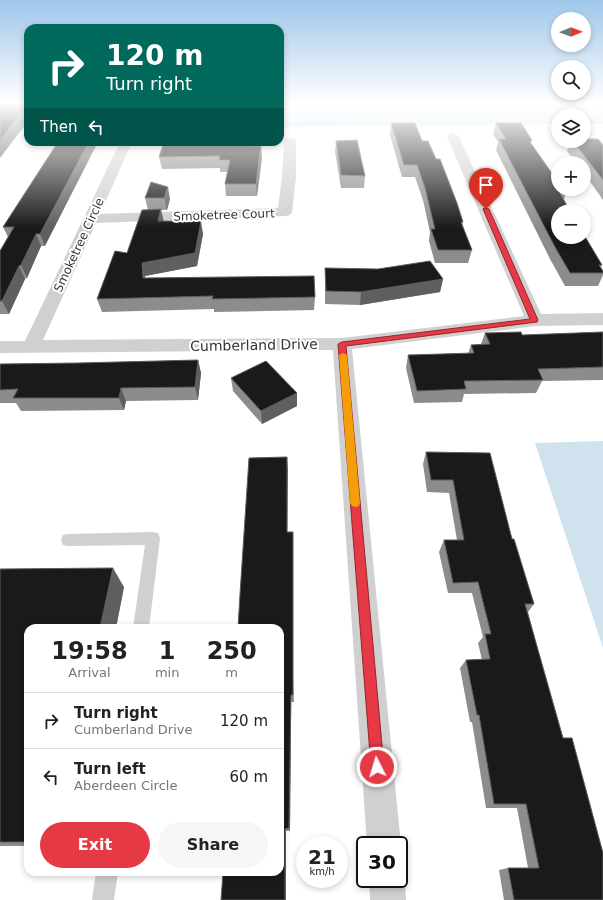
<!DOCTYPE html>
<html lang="en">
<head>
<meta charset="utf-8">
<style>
	:root { --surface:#fff; --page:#f6f6f6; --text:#222; --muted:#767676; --line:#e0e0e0; --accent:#e63946 }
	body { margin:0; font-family:"DejaVu Sans",sans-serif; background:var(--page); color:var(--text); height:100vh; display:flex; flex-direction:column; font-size:15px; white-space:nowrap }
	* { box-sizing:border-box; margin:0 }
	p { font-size:13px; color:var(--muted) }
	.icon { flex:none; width:22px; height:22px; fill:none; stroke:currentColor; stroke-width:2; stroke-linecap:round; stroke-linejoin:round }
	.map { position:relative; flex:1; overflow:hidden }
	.drawer { position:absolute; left:24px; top:624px; width:260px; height:252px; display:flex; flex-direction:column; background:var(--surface); border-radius:12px; box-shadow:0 2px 6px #0003 }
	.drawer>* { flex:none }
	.hud { position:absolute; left:24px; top:24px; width:260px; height:122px; border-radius:12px; box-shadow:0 2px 6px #0003; background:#00695c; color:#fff; overflow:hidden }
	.needle { width:26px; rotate:89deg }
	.tools { position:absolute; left:551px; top:12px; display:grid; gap:8px }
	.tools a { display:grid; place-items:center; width:40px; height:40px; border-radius:50%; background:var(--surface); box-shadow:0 2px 6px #0003; font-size:20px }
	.speed { position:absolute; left:296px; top:836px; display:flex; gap:8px; font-size:20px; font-weight:700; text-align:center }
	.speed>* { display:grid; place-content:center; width:52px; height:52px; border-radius:50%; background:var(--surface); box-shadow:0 2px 6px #0003; line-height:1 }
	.speed small { font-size:10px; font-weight:400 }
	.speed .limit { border:2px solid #111; border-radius:6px; background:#fff; color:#111 }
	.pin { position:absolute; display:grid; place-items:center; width:34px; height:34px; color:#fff; margin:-41px -17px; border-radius:50% 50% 50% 0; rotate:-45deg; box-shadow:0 0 4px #0007 }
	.pin .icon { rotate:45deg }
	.me { position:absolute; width:44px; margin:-22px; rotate:355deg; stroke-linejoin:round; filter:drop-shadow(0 0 3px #0008) }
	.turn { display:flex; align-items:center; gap:14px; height:84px; padding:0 16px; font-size:18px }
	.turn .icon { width:52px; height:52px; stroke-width:2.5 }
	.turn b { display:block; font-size:28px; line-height:34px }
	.then { display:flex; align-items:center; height:38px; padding:0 16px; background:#0003; gap:8px; font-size:15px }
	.eta { display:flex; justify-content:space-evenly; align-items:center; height:68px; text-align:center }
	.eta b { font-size:24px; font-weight:700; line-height:28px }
	.cta { display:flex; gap:8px; margin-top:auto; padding:8px 16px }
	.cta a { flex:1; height:46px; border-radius:24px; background:var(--accent); color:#fff; font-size:16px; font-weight:700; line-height:46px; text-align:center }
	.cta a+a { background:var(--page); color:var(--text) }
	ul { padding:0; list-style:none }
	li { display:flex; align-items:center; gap:12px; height:56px; padding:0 16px; border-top:1px solid var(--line) }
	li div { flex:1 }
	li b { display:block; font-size:15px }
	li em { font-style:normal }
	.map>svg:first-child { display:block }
</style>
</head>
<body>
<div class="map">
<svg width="603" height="900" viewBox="0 0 603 900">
	<rect width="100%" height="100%" fill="#fff"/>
	<path fill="#cfe2ee" d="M 280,102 L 603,102 L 603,124 L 584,124 L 584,115 L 558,115 L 558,124 L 280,127 Z
		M 603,441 L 603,648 L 535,443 Z"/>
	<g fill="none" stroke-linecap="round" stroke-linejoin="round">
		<path fill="#d0d0d0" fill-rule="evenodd" d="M 153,532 L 158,533 L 160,538 L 149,628 L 133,628 L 145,545 L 68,546 L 63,545 L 61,540 L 63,535 L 68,534 Z
			M 96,872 L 118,872 L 114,900 L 92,900 Z"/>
		<path fill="#d0d0d0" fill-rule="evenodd" d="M 453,133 L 457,135 L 459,137 L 541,314 L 603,313 L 603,325 L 535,326 L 352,349 L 401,845 L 399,851 L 399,845 L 367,845 L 333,350 L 0,353 L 0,341 L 25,341 L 120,142 L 132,142 L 100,214 L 278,208 L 282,177 L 284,141 L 286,138 L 294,138 L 296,141 L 296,177 L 292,212 L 290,215 L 285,216 L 96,223 L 43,340 L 342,338 L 524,316 L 447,137 L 449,135 Z
			M 399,866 L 405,879 L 406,900 L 370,900 L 369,879 L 399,879 Z"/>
	</g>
	<path fill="#8c8c8c" d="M 391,123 L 422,141 L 463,222 L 462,226 L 472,250 L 468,263 L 435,263 L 429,241 L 430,232 L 423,200 L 415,177 L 402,177 L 390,135 Z
		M 496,123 L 532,140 L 531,143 L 566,193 L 564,200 L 602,265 L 600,267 L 603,271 L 603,275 L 598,286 L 565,286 L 550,259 L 496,150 L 498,142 L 493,134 Z
		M 336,141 L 365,176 L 364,188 L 341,188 L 335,152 Z
		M 571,141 L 584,141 L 603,145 L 603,200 L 584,173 L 584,163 L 576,163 L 567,151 Z
		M 58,142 L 45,246 L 41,246 L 27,278 L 25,279 L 9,314 L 0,314 L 0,251 L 8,237 L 3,227 Z
		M 164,142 L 254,142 L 254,146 L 262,157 L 257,196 L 226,196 L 225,184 L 227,172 L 220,172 L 220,168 L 162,169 L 159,157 Z
		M 151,182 L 170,199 L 167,210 L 161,210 L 163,221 L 203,234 L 197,266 L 145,276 L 145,278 L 315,297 L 314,310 L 214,312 L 214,309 L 102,312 L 97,299 L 127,253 L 148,210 L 145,198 Z
		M 325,268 L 443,279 L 440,292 L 360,305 L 325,304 Z
		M 603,332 L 603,380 L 542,381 L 536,393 L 464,394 L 462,402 L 414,403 L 406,368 L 408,355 L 468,354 L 471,345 L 481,344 L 485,333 L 522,335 Z
		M 198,360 L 201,373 L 198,400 L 126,401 L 124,410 L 21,411 L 16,403 L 0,403 L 0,364 L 78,363 Z
		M 231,378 L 297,393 L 297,406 L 262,424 L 233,391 Z
		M 426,452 L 512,539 L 534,604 L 528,612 L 603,900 L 504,900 L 499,870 L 508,868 L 528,868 L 517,808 L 486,808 L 472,722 L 470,722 L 460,668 L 466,660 L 482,660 L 478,643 L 483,637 L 472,593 L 448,593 L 439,552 L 444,540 L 457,540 L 449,493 L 427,492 L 423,464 Z
		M 288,470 L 287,532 L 294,702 L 291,702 L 290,831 L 286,831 L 286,900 L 221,900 L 280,872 Z
		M 0,569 L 124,587 L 116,628 L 28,628 L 28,846 L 0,846 Z"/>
	<path fill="#5f5f5f" d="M 28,105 L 28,121 L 0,158 L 0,140 Z
		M 89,142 L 98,142 L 45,246 L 40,234 Z
		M 252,142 L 254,142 L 252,157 L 251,146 Z
		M 261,146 L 262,157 L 257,196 L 256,184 Z
		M 168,187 L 170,199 L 167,210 L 164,198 Z
		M 161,209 L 164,222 L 158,221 Z
		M 201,221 L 203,234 L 197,266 L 145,276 L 147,291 L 143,278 L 142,263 Z
		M 36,234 L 41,246 L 27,278 L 21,265 Z
		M 19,266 L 25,279 L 9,314 L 2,301 Z
		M 443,279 L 440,292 L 360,305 L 361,292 Z
		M 198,360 L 201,373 L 198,400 L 195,387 Z
		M 121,388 L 126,401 L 124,410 L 119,398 Z
		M 297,393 L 297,406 L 262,424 L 261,411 Z
		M 287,457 L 288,470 L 287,544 Z
		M 113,568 L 124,587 L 116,628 L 100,628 Z
		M 291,695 L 291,702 L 290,831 L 289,828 Z
		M 285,829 L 286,831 L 286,900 L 285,900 Z"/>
	<path fill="#1a1a1a" stroke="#5f5f5f" d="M 1,102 L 28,102 L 28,105 L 0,140 L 0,103 Z
		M 391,123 L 415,123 L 422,141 L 428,141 L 436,159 L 440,159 L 457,203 L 463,222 L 461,222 L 472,250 L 438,250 L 431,229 L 435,229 L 425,188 L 417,165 L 404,165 Z
		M 496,123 L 521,123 L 532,140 L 530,142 L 558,182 L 558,189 L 563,189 L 566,193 L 560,193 L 570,211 L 558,211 L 558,237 L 584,237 L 584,235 L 602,265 L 599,265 L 603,271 L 603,273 L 570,273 L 555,247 L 499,139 L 506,139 Z
		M 584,139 L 598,139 L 603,145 L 603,180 L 573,141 L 584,141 Z
		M 357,140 L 365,176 L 341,175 L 336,141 Z
		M 58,142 L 89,142 L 40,234 L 36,234 L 21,265 L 19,266 L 2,301 L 0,301 L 0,251 L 14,227 L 3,227 Z
		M 164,142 L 252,142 L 251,146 L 261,146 L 256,184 L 225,184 L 230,160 L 219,160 L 220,156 L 159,157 Z
		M 151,182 L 168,187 L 164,198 L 145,198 Z
		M 161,209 L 158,221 L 201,221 L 195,253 L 142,263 L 143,278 L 314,276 L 315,297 L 212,299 L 213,296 L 97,299 L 115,251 L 127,253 L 142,210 Z
		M 430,261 L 443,279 L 361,292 L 326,291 L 325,268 L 378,269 Z
		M 521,332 L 522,335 L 603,332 L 603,367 L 538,369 L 543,380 L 464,381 L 466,389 L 417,391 L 408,355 L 474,353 L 471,345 L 490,344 L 485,333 Z
		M 198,360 L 195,387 L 121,388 L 119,398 L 13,398 L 18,389 L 0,390 L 0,364 L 78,363 Z
		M 266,361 L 297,393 L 261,411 L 231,378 Z
		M 426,452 L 490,453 L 512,539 L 514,539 L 534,604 L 525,604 L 563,738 L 572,738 L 603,853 L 603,900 L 514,900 L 508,868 L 539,868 L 526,804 L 494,804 L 479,715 L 477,715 L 466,660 L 490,659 L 485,634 L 491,634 L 478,582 L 453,583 L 444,540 L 464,540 L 453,480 L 431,480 Z
		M 287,457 L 287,532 L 293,532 L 293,695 L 291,695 L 289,828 L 285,829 L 285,900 L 221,900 L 223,872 L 280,872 L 280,628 L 238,628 L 240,594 L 249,458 Z
		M 113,568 L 100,628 L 28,628 L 28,842 L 0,842 L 0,569 Z"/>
	<linearGradient id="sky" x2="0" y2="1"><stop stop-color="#9ec6ea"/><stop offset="0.45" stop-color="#fff"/><stop offset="1" stop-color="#fff" stop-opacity="0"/></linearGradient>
	<rect width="603" height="228" fill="url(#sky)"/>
	<path fill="#e63946" stroke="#96252e" d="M 484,208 L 489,209 L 538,320 L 537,322 L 346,346 L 384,767 L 382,771 L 377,773 L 372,771 L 371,767 L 338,344 L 342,342 L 530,319 L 483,209 Z"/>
	<path fill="#f59e0b" d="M 343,353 L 347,355 L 360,503 L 359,506 L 355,507 L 352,506 L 350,503 L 339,355 Z"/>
	<g text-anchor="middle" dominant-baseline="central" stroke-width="4" stroke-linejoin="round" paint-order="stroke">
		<g font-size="12" fill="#333" stroke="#fff">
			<text transform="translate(224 215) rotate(-2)">Smoketree Court</text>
			<text transform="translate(79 245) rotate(-65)">Smoketree Circle</text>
		</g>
		<g font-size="14" fill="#333" stroke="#fff">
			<text transform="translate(254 345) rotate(-1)">Cumberland Drive</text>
		</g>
	</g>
</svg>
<div class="tools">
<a><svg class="needle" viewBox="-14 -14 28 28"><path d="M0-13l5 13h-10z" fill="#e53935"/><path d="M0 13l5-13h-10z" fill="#767676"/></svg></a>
<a><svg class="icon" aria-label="search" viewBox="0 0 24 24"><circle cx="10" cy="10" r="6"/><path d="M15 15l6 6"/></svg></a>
<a><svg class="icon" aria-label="layers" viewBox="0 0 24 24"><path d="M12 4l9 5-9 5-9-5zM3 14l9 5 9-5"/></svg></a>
<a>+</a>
<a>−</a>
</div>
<div class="speed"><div>21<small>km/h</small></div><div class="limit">30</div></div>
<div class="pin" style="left:486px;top:209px;background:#d93025"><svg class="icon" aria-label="arrive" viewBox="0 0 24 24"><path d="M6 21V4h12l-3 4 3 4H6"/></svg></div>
<svg class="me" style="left:377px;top:767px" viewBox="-20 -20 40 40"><circle r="17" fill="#e63946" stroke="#fff" stroke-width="3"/><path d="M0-11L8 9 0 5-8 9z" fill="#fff"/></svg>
<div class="hud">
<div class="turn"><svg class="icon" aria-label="right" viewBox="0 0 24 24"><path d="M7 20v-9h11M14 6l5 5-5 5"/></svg><div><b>120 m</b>Turn right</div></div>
<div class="then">Then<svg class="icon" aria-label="left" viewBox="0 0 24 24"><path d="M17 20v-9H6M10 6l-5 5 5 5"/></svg></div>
</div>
<section class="drawer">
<div class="eta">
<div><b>19:58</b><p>Arrival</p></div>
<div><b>1</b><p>min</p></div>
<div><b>250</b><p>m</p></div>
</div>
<ul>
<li><svg class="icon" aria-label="right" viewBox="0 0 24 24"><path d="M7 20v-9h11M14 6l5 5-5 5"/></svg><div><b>Turn right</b><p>Cumberland Drive</p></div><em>120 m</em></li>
<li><svg class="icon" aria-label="left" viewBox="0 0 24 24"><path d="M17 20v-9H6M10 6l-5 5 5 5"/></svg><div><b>Turn left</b><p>Aberdeen Circle</p></div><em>60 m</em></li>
</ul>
<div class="cta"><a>Exit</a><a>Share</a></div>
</section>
</div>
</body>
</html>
